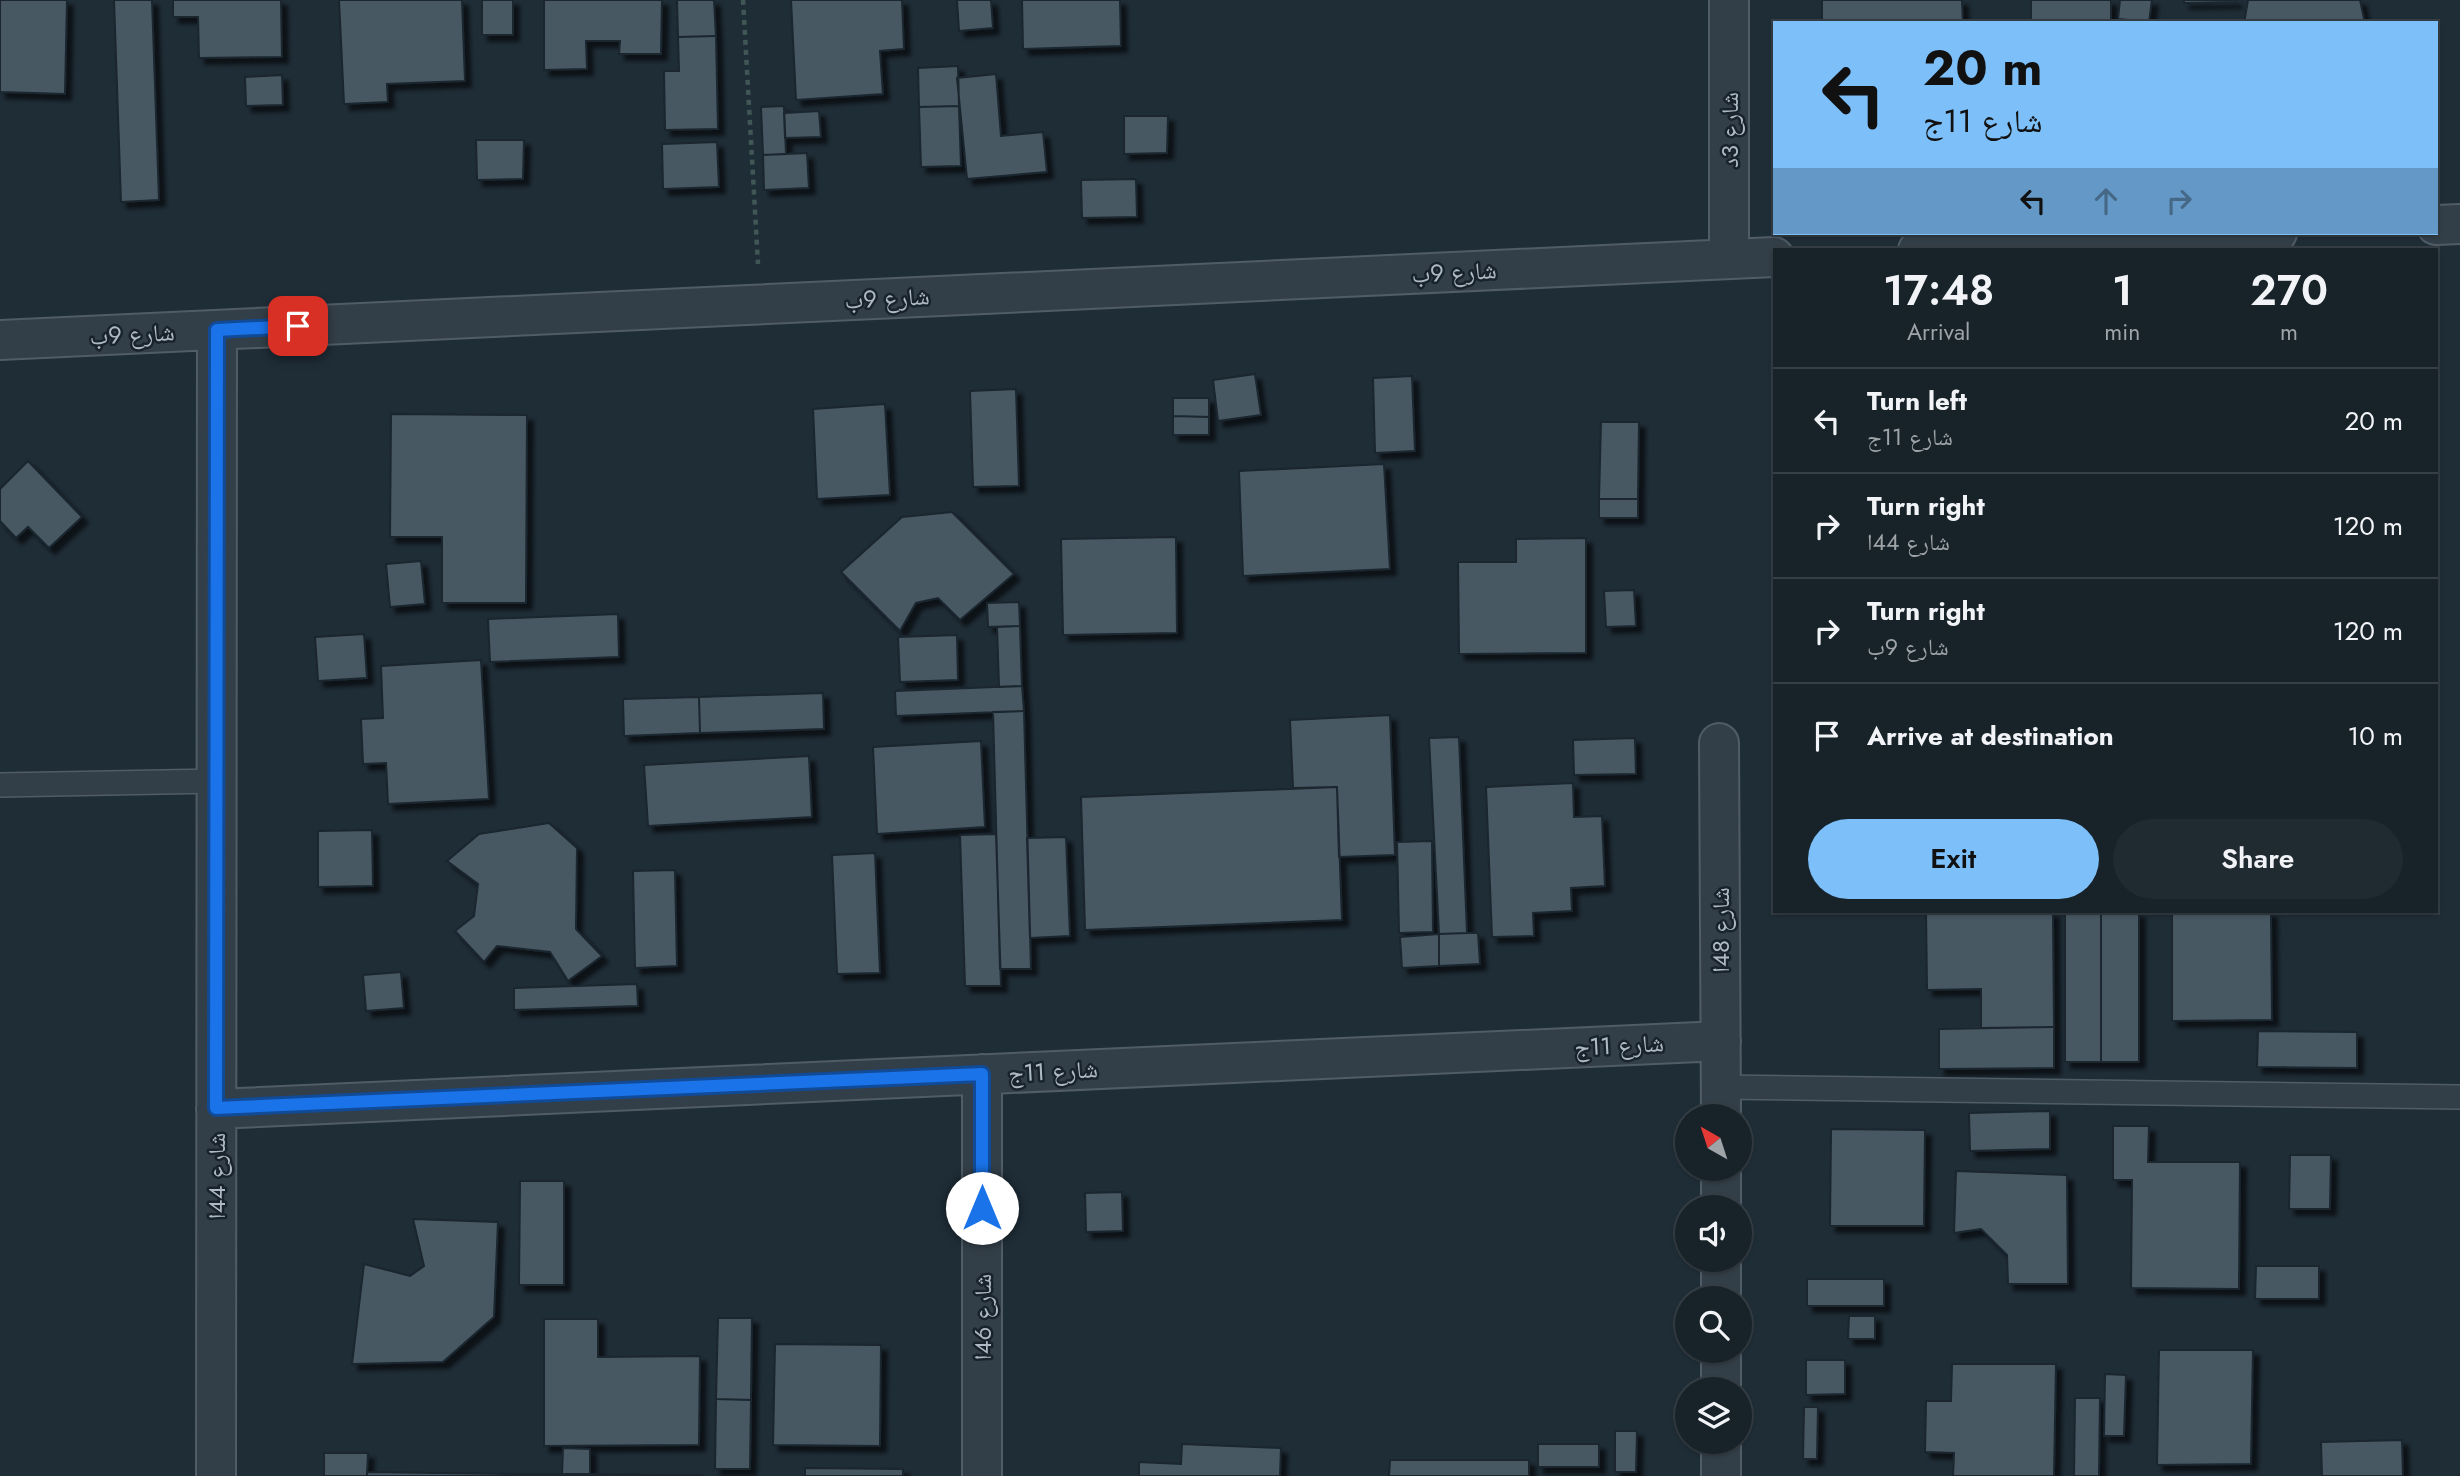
<!DOCTYPE html>
<html lang="en">
<head>
<meta charset="utf-8">
<style>
	:root { --surface:#172229; --page:#202a31; --text:#f1f3f6; --muted:#9ea4a8; --line:#363f46; --accent:#7dbff9 }
	body { margin:0; font-family:Jost,"Noto Naskh Arabic",sans-serif; background:var(--page); color:var(--text); height:100vh; display:flex; flex-direction:column; font-size:26px; white-space:nowrap }
	* { box-sizing:border-box; margin:0 }
	p { font-size:23px; color:var(--muted) }
	.icon { flex:none; width:38px; height:38px; fill:none; stroke:currentColor; stroke-width:2; stroke-linecap:round; stroke-linejoin:round }
	.map { position:relative; flex:1; overflow:hidden }
	.drawer { position:absolute; left:1773px; top:248px; width:665px; height:665px; display:flex; flex-direction:column; background:var(--surface); border-radius:0px; box-shadow:0 2px 5px #0004,0 0 0 2px var(--line) }
	.drawer>* { flex:none }
	.guide { position:absolute; left:1773px; top:21px; width:665px; height:214px; border-radius:0px; box-shadow:0 2px 5px #0004,0 0 0 2px var(--line); background:#7dbff9; color:#111; overflow:hidden }
	.needle { width:46px; rotate:321deg }
	.controls { position:absolute; left:1675px; top:1104px; display:grid; gap:14px }
	.controls a { display:grid; place-items:center; width:77px; height:77px; border-radius:50%; background:var(--surface); box-shadow:0 2px 5px #0004,0 0 0 2px var(--line); font-size:35px }
	.pin { position:absolute; display:grid; place-items:center; width:60px; height:60px; color:#fff; margin:-30px; border-radius:14px; box-shadow:0 4px 10px #0006 }
	.me { position:absolute; width:77px; margin:-38px; rotate:0deg; stroke-linejoin:round; filter:drop-shadow(0 0 5px #0008) }
	.turn { display:flex; align-items:center; gap:24px; height:147px; padding:0 35px; font-size:32px }
	.turn .icon { width:91px; height:91px; stroke-width:2.5 }
	.turn b { display:block; font-size:49px; line-height:60px }
	.lanes { display:flex; align-items:center; height:66px; padding:0 35px; background:#0003; justify-content:center; gap:35px; direction:ltr }
	.lanes .off { opacity:.35 }
	.eta { display:flex; justify-content:space-evenly; align-items:center; height:119px; text-align:center }
	.eta b { font-size:42px; font-weight:600; line-height:49px }
	.primary-button { display:flex; gap:14px; margin-top:auto; padding:14px 35px }
	.primary-button a { flex:1; height:80px; border-radius:42px; background:var(--accent); color:#111; font-size:28px; font-weight:600; line-height:80px; text-align:center }
	.primary-button a+a { background:var(--page); color:var(--text) }
	ul { padding:0; list-style:none }
	li { display:flex; align-items:center; gap:21px; height:105px; padding:0 35px; border-top:2px solid var(--line) }
	li div { flex:1 }
	li b { display:block; font-size:26px }
	li em { font-style:normal }
	.map>svg:first-child { display:block }
</style>
</head>
<body>
<div class="map">
<svg width="2460" height="1476" viewBox="0 0 2460 1476">
	<defs>
		<filter id="shadow"><feDropShadow dx="6" dy="6" stdDeviation="2" flood-color="#0009"/></filter>
	</defs>
	<rect width="100%" height="100%" fill="#1f2d37"/>
	<path fill="#475863" stroke="#1a252e" stroke-width="2" filter="url(#shadow)" d="M 0,0 L 67,0 L 65,94 L 0,92 Z
		M 114,0 L 152,0 L 159,200 L 121,202 Z
		M 173,0 L 281,0 L 282,57 L 199,58 L 198,17 L 173,17 Z
		M 339,0 L 462,0 L 465,81 L 387,84 L 388,102 L 344,104 Z
		M 482,0 L 513,0 L 513,35 L 482,35 Z
		M 544,0 L 662,0 L 661,54 L 619,54 L 620,41 L 586,41 L 587,69 L 544,70 Z
		M 677,0 L 714,0 L 716,36 L 678,37 Z
		M 791,0 L 902,0 L 904,49 L 880,51 L 883,94 L 796,100 Z
		M 957,0 L 991,0 L 993,28 L 959,31 Z
		M 1022,0 L 1120,0 L 1121,46 L 1023,49 Z
		M 1822,0 L 1962,0 L 1963,23 L 1822,23 Z
		M 2031,0 L 2111,0 L 2111,23 L 2031,23 Z
		M 2120,0 L 2152,0 L 2149,22 L 2118,19 Z
		M 2184,0 L 2236,0 L 2236,2 L 2184,3 Z
		M 2248,0 L 2360,0 L 2365,23 L 2244,23 Z
		M 716,36 L 718,129 L 665,130 L 664,71 L 679,71 L 678,37 Z
		M 958,66 L 959,106 L 919,107 L 918,68 Z
		M 996,74 L 1001,136 L 1043,132 L 1047,172 L 967,179 L 957,78 Z
		M 282,75 L 283,105 L 246,106 L 245,77 Z
		M 784,106 L 786,154 L 763,155 L 761,107 Z
		M 959,106 L 961,166 L 921,167 L 919,107 Z
		M 819,111 L 821,137 L 785,138 L 784,113 Z
		M 1124,116 L 1168,116 L 1167,153 L 1124,154 Z
		M 476,140 L 524,140 L 523,179 L 477,180 Z
		M 717,142 L 719,187 L 663,189 L 662,144 Z
		M 807,153 L 809,188 L 764,190 L 763,155 Z
		M 1136,179 L 1137,217 L 1082,218 L 1081,180 Z
		M 1255,374 L 1261,415 L 1218,421 L 1213,380 Z
		M 1412,376 L 1415,451 L 1375,453 L 1373,378 Z
		M 1016,389 L 1019,486 L 973,487 L 970,391 Z
		M 1173,398 L 1209,398 L 1209,417 L 1173,416 Z
		M 885,404 L 890,495 L 817,499 L 813,409 Z
		M 391,414 L 527,415 L 526,603 L 442,603 L 442,537 L 390,537 Z
		M 1173,416 L 1209,417 L 1209,435 L 1173,435 Z
		M 1601,422 L 1639,422 L 1638,499 L 1599,499 Z
		M 28,461 L 82,517 L 49,548 L 28,527 L 16,538 L 0,521 L 0,489 Z
		M 1384,464 L 1390,569 L 1243,576 L 1239,471 Z
		M 1599,499 L 1638,499 L 1638,518 L 1599,518 Z
		M 952,512 L 1014,574 L 960,620 L 938,598 L 916,603 L 900,631 L 841,572 L 902,517 Z
		M 1176,537 L 1177,633 L 1063,635 L 1061,539 Z
		M 1586,538 L 1586,653 L 1459,654 L 1458,562 L 1516,562 L 1516,539 Z
		M 421,561 L 425,604 L 390,607 L 386,564 Z
		M 1634,590 L 1636,626 L 1606,627 L 1604,591 Z
		M 1019,602 L 1020,626 L 988,627 L 987,603 Z
		M 618,614 L 619,657 L 490,662 L 488,619 Z
		M 1020,626 L 1022,686 L 999,687 L 997,627 Z
		M 364,634 L 367,678 L 318,681 L 315,637 Z
		M 957,635 L 958,680 L 900,682 L 898,637 Z
		M 481,660 L 489,799 L 388,804 L 386,763 L 363,764 L 361,719 L 383,718 L 381,666 Z
		M 1022,686 L 1024,711 L 896,716 L 895,691 Z
		M 823,693 L 824,729 L 700,733 L 699,697 Z
		M 699,697 L 700,733 L 624,736 L 623,699 Z
		M 1024,711 L 1031,969 L 1000,969 L 993,712 Z
		M 1390,715 L 1395,855 L 1339,857 L 1337,787 L 1293,788 L 1290,720 Z
		M 1459,737 L 1467,933 L 1439,934 L 1429,738 Z
		M 1635,738 L 1636,774 L 1574,775 L 1573,740 Z
		M 981,741 L 985,827 L 877,834 L 873,747 Z
		M 809,756 L 812,817 L 648,826 L 644,765 Z
		M 1573,783 L 1574,817 L 1602,816 L 1605,886 L 1571,888 L 1572,911 L 1533,913 L 1534,936 L 1492,937 L 1486,787 Z
		M 1337,787 L 1342,920 L 1085,930 L 1081,797 Z
		M 549,823 L 577,848 L 576,929 L 602,956 L 568,981 L 550,952 L 497,946 L 484,962 L 455,931 L 474,916 L 478,884 L 447,861 L 479,834 Z
		M 372,830 L 373,886 L 318,887 L 318,831 Z
		M 996,834 L 1001,986 L 965,986 L 960,835 Z
		M 1066,837 L 1070,936 L 1030,938 L 1027,838 Z
		M 1432,841 L 1433,932 L 1399,933 L 1397,842 Z
		M 875,853 L 880,973 L 837,974 L 832,855 Z
		M 675,870 L 677,966 L 635,968 L 633,871 Z
		M 1926,912 L 2053,912 L 2054,1027 L 1981,1028 L 1981,989 L 1927,990 Z
		M 2065,912 L 2101,912 L 2101,1062 L 2065,1062 Z
		M 2101,912 L 2139,912 L 2139,1062 L 2101,1062 Z
		M 2172,912 L 2271,912 L 2272,1020 L 2172,1021 Z
		M 1467,933 L 1478,933 L 1480,964 L 1439,966 L 1439,934 Z
		M 1439,934 L 1439,966 L 1402,968 L 1400,937 Z
		M 401,972 L 404,1008 L 366,1011 L 363,975 Z
		M 637,984 L 638,1006 L 514,1010 L 514,988 Z
		M 2054,1027 L 2054,1068 L 1939,1069 L 1939,1029 Z
		M 2258,1031 L 2357,1032 L 2357,1068 L 2257,1067 Z
		M 2050,1111 L 2050,1149 L 1970,1151 L 1969,1113 Z
		M 2113,1126 L 2149,1126 L 2148,1162 L 2240,1162 L 2239,1289 L 2131,1288 L 2132,1180 L 2113,1180 Z
		M 1831,1129 L 1925,1130 L 1924,1226 L 1830,1226 Z
		M 2290,1155 L 2331,1155 L 2330,1209 L 2289,1209 Z
		M 1956,1171 L 2067,1175 L 2068,1284 L 2008,1284 L 2007,1255 L 1981,1229 L 1954,1233 Z
		M 520,1181 L 564,1181 L 564,1285 L 519,1285 Z
		M 1122,1192 L 1123,1231 L 1086,1232 L 1085,1193 Z
		M 413,1219 L 498,1222 L 494,1317 L 443,1362 L 352,1364 L 364,1264 L 410,1276 L 424,1266 Z
		M 2256,1266 L 2319,1266 L 2319,1299 L 2255,1299 Z
		M 1807,1279 L 1884,1279 L 1884,1306 L 1807,1306 Z
		M 1849,1316 L 1875,1316 L 1875,1339 L 1848,1339 Z
		M 718,1318 L 752,1318 L 751,1400 L 716,1399 Z
		M 544,1319 L 598,1319 L 598,1357 L 700,1356 L 699,1445 L 544,1446 Z
		M 775,1344 L 881,1345 L 880,1446 L 773,1445 Z
		M 2159,1350 L 2253,1350 L 2251,1464 L 2157,1465 Z
		M 1806,1360 L 1845,1360 L 1845,1394 L 1806,1395 Z
		M 1952,1364 L 2056,1364 L 2054,1476 L 1953,1476 L 1954,1453 L 1925,1452 L 1926,1401 L 1951,1401 Z
		M 2105,1374 L 2126,1375 L 2124,1436 L 2104,1436 Z
		M 2075,1398 L 2100,1398 L 2099,1476 L 2074,1476 Z
		M 716,1399 L 751,1400 L 750,1469 L 715,1469 Z
		M 1804,1407 L 1818,1407 L 1817,1459 L 1803,1459 Z
		M 1615,1431 L 1637,1431 L 1636,1472 L 1615,1472 Z
		M 2402,1440 L 2403,1476 L 2322,1476 L 2321,1442 Z
		M 1182,1444 L 1281,1448 L 1280,1476 L 1139,1476 L 1139,1462 L 1181,1464 Z
		M 1538,1444 L 1599,1444 L 1599,1467 L 1538,1467 Z
		M 563,1448 L 590,1449 L 590,1474 L 562,1474 Z
		M 324,1453 L 368,1453 L 367,1476 L 324,1476 Z
		M 1390,1460 L 1529,1460 L 1529,1476 L 1389,1476 Z
		M 805,1468 L 903,1469 L 903,1476 L 805,1476 Z
		M 367,1472 L 519,1474 L 519,1476 L 367,1476 Z
		M 519,1474 L 562,1474 L 703,1475 L 519,1476 Z"/>
	<g fill="none" stroke-linecap="round" stroke-linejoin="round">
		<defs>
			<path id="lane" d="M 0,785 L 217,781
				M 1721,1087 L 2460,1097"/>
			<path id="street" d="M 1729,0 L 1729,259
				M 2436,225 L 2460,224
				M 1918,250 L 2277,233
				M 0,340 L 1774,257
				M 1719,743 L 1721,1116
				M 216,1109 L 1721,1041
				M 1721,1208 L 1721,1169
				M 1721,1298 L 1721,1260
				M 1721,1390 L 1721,1351
				M 216,1476 L 217,330
				M 982,1476 L 982,1074
				M 1721,1476 L 1721,1442"/>
		</defs>
		<use href="#lane" stroke="#505c66" stroke-width="26"/>
		<use href="#street" stroke="#505c66" stroke-width="42"/>
		<path stroke="#415756" stroke-width="4.5" stroke-dasharray="5 5" stroke-linecap="butt" d="M 743,0 L 758,264"/>
		<use href="#lane" stroke="#333f48" stroke-width="23"/>
		<use href="#street" stroke="#333f48" stroke-width="38"/>
	</g>
	<g fill="none" stroke-linecap="round" stroke-linejoin="round">
		<defs>
			<path id="route" d="M 298,326 L 217,330 L 216,1108 L 982,1074 L 982,1208"/>
		</defs>
		<use href="#route" stroke="#114b97" stroke-width="18"/>
		<use href="#route" stroke="#1a73e8" stroke-width="12"/>
	</g>
	<g text-anchor="middle" dominant-baseline="central" stroke-width="5" stroke-linejoin="round" paint-order="stroke">
		<g font-size="24" fill="#adbac5" stroke="#19232c">
			<text transform="translate(1729 130) rotate(-90)">شارع 3د</text>
			<text transform="translate(1454 272) rotate(-3)">شارع 9ب</text>
			<text transform="translate(887 298) rotate(-3)">شارع 9ب</text>
			<text transform="translate(132 334) rotate(-3)">شارع 9ب</text>
			<text transform="translate(1720 930) rotate(-90)">شارع 48ا</text>
			<text transform="translate(1619 1045) rotate(-3)">شارع 11ج</text>
			<text transform="translate(1053 1071) rotate(-3)">شارع 11ج</text>
			<text transform="translate(216 1176) rotate(-90)">شارع 44ا</text>
			<text transform="translate(982 1317) rotate(-90)">شارع 46ا</text>
		</g>
	</g>
</svg>
<div class="controls">
<a><svg class="needle" viewBox="-14 -14 28 28"><path d="M0-13l5 13h-10z" fill="#e53935"/><path d="M0 13l5-13h-10z" fill="#9ea4a8"/></svg></a>
<a><svg class="icon" aria-label="sound" viewBox="0 0 24 24"><path d="M4 9h4l5-4v14l-5-4H4zM17 9q2 3 0 6"/></svg></a>
<a><svg class="icon" aria-label="search" viewBox="0 0 24 24"><circle cx="10" cy="10" r="6"/><path d="M15 15l6 6"/></svg></a>
<a><svg class="icon" aria-label="layers" viewBox="0 0 24 24"><path d="M12 4l9 5-9 5-9-5zM3 14l9 5 9-5"/></svg></a>
</div>
<div class="pin" style="left:298px;top:326px;background:#d93025"><svg class="icon" aria-label="arrive" viewBox="0 0 24 24"><path d="M6 21V4h12l-3 4 3 4H6"/></svg></div>
<svg class="me" style="left:982px;top:1208px" viewBox="-20 -20 40 40"><circle r="19" fill="#fff"/><path d="M0-13L10 11 0 6-10 11z" fill="#1a73e8"/></svg>
<div class="guide">
<div class="turn"><svg class="icon" aria-label="left" viewBox="0 0 24 24"><path d="M17 20v-9H6M10 6l-5 5 5 5"/></svg><div><b>20 m</b>شارع 11ج</div></div>
<div class="lanes"><svg class="icon" aria-label="left" viewBox="0 0 24 24"><path d="M17 20v-9H6M10 6l-5 5 5 5"/></svg><svg class="icon off" aria-label="ahead" viewBox="0 0 24 24"><path d="M12 20V5M6 11l6-6 6 6"/></svg><svg class="icon off" aria-label="right" viewBox="0 0 24 24"><path d="M7 20v-9h11M14 6l5 5-5 5"/></svg></div>
</div>
<section class="drawer">
<div class="eta">
<div><b>17:48</b><p>Arrival</p></div>
<div><b>1</b><p>min</p></div>
<div><b>270</b><p>m</p></div>
</div>
<ul>
<li><svg class="icon" aria-label="left" viewBox="0 0 24 24"><path d="M17 20v-9H6M10 6l-5 5 5 5"/></svg><div><b>Turn left</b><p>شارع 11ج</p></div><em>20 m</em></li>
<li><svg class="icon" aria-label="right" viewBox="0 0 24 24"><path d="M7 20v-9h11M14 6l5 5-5 5"/></svg><div><b>Turn right</b><p>شارع 44ا</p></div><em>120 m</em></li>
<li><svg class="icon" aria-label="right" viewBox="0 0 24 24"><path d="M7 20v-9h11M14 6l5 5-5 5"/></svg><div><b>Turn right</b><p>شارع 9ب</p></div><em>120 m</em></li>
<li><svg class="icon" aria-label="arrive" viewBox="0 0 24 24"><path d="M6 21V4h12l-3 4 3 4H6"/></svg><div><b>Arrive at destination</b></div><em>10 m</em></li>
</ul>
<div class="primary-button"><a>Exit</a><a>Share</a></div>
</section>
</div>
</body>
</html>
